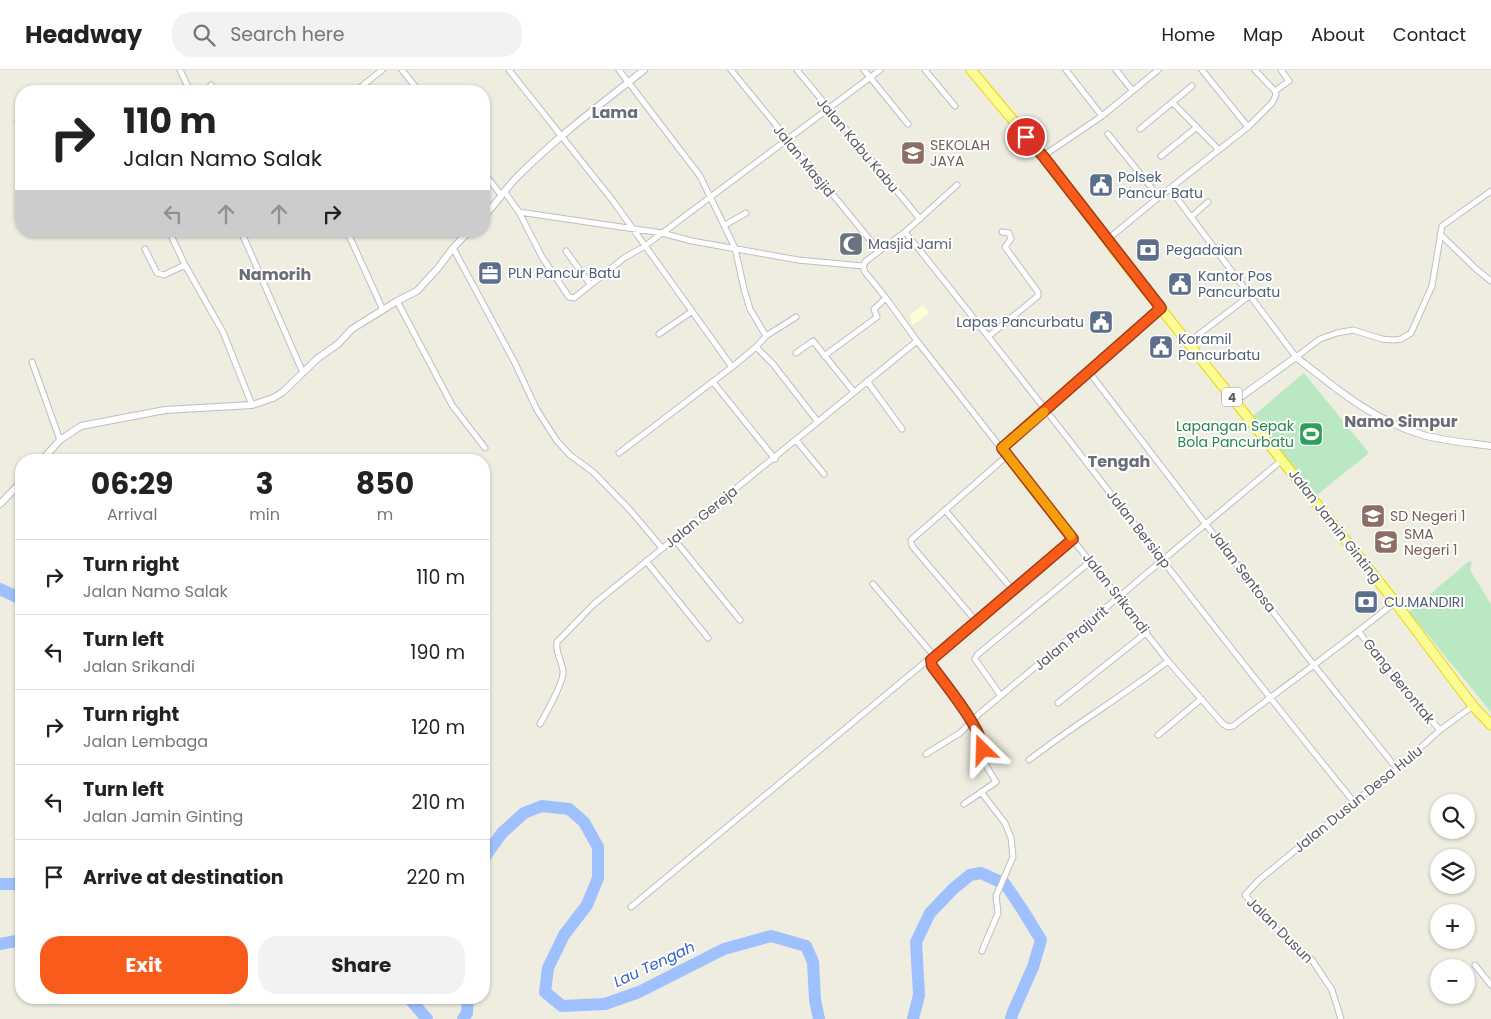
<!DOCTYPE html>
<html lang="en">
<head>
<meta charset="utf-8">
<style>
	:root { --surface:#fff; --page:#f2f2f2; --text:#222; --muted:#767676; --line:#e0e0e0; --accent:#f95b1b }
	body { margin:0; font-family:Poppins,sans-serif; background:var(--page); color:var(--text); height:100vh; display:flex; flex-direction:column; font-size:19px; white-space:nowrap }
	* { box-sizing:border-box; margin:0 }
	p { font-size:16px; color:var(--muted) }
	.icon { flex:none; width:28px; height:28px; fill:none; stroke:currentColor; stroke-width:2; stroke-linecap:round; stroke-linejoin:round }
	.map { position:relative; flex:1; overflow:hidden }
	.sheet { position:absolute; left:15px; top:384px; width:475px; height:550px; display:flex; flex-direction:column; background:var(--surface); border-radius:20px; box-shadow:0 1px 4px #0004 }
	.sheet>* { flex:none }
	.hud { position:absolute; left:15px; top:15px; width:475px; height:152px; border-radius:20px; box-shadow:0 1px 4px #0004; background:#fff; color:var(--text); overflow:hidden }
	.buttons { position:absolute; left:1430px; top:724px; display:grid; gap:10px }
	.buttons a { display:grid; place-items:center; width:45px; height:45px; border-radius:50%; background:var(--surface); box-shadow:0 1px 4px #0004; font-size:25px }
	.pin { position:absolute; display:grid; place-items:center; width:42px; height:42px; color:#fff; margin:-21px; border:2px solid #fff; border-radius:50%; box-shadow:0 1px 5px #0007 }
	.me { position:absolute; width:55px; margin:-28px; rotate:338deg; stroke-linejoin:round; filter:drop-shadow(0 0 4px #0008) }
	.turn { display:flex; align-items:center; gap:18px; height:105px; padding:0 25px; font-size:22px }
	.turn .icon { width:65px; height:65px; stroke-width:2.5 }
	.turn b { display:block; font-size:35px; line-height:42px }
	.lanes { display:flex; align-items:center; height:48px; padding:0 25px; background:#0003; justify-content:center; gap:25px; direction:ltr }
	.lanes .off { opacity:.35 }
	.eta { display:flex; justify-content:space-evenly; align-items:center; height:85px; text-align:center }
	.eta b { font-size:30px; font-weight:700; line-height:35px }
	.primary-button { display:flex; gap:10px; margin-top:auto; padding:10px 25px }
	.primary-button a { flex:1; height:58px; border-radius:20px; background:var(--accent); color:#fff; font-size:20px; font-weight:700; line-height:58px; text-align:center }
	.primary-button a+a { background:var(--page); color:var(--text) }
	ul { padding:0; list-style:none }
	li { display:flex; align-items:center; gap:15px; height:75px; padding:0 25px; border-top:1px solid var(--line) }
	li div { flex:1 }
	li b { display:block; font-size:19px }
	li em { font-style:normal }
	header { display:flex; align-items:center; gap:30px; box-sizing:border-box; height:70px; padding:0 25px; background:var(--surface); border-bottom:1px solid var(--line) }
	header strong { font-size:24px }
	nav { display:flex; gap:28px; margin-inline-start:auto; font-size:18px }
	.search { width:350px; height:45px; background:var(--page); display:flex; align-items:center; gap:12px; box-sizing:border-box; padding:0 18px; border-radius:20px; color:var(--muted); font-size:19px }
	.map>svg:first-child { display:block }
</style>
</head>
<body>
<header>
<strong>Headway</strong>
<div class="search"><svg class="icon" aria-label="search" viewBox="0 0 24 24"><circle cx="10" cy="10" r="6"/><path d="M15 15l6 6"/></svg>Search here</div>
<nav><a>Home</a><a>Map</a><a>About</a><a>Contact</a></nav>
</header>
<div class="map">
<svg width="1491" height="949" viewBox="0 0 1491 949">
	<rect width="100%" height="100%" fill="#eeede0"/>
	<path fill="#fffed3" d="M 923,235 L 929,243 L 913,255 L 910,251 L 912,249 L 909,246 Z"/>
	<path fill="#b9e8c3" d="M 1304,303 L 1369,383 L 1317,425 L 1253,346 Z
		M 1469,491 L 1472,492 L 1470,500 L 1491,534 L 1491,642 L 1409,542 Z"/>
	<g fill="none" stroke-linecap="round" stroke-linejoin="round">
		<path stroke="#9ec0ff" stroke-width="12" d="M 0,519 L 21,529
			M 484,788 L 502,763 L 524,743 L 542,736 L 569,739 L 584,752 L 598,777 L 598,808 L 587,835 L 564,865 L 548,898 L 545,922 L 562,936 L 605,934 L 639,922 L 724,879 L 771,866 L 806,876 L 813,892 L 815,930 L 819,949
			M 0,814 L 21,814
			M 0,874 L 21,870
			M 409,928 L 427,949
			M 463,949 L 467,943 L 468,928
			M 913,949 L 919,925 L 916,872 L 930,843 L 953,819 L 970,805 L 981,803 L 1005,814 L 1022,839 L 1041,870 L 1033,897 L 1013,942 L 1011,949"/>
		<defs>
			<path id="minor" d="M 180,0 L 190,21
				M 402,0 L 419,21
				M 509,0 L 613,131 L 732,297
				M 619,0 L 700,106 L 735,178 L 744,219 L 750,239 L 766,266
				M 731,0 L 879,181
				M 797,0 L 920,149
				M 864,0 L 908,54
				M 925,0 L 955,36
				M 1066,0 L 1102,46
				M 1116,0 L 1133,21
				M 211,15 L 215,21
				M 362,21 L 361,17 L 382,0
				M 1275,21 L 1289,11 L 1281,0
				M 1173,33 L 1219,80
				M 18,52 L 21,53
				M 1248,57 L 1272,33 L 1276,25 L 1275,21 L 1255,0
				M 1140,59 L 1192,16
				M 1108,64 L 1159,127
				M 1043,86 L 1102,46 L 1158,0
				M 1161,86 L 1197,57
				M 484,103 L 501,125
				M 1170,119 L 1296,287 L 1320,269 L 1337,263 L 1353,260 L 1382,269 L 1393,270 L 1401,269 L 1411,263 L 1432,216 L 1442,156 L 1491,121
				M 504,121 L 519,142 L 542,187 L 569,227 L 574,228 L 624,188 L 645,176 L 880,0
				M 519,142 L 662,163 L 692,171 L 798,190 L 863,196 L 866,191 L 905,162 L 957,115
				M 1191,147 L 1208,132
				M 725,155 L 746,143
				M 169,161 L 185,195 L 223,262 L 252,335
				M 241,161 L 303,303
				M 347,161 L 383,240
				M 905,162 C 1057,350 1201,545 1354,732
				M 1440,164 L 1475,198 L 1491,211
				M 1108,169 L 1159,127 L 1248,57 L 1202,0
				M 453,178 L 515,293 L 537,340 L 557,371 L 570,385 L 593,402 L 630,440 L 662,478
				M 145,179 L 157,203 L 164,205 L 185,195
				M 566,181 L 590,214
				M 863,196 L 865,202 L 886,228 L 917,271 L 1168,591 L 1223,654 L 1228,657 L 1233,656 C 1287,614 1343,575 1395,532
				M 397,231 L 452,335 L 485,378
				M 659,264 L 691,242
				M 989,266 L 1038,226 L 1038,222 L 1005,177 L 1011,169 L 1009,163 L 1002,162
				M 1189,272 L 1249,226
				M 756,277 L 773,294 L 818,352
				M 796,283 L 813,271 L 854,322
				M 824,286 L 877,247 L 874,239 L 886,228
				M 32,292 L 60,370
				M 1089,302 L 1313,594 L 1397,699
				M 867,311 L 902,359
				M 713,312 L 775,389
				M 796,370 L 824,404
				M 1002,378 L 1161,238
				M 619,383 L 732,297 L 756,277 L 766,266 L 796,247
				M 945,440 L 1012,519
				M 674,469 L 740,550
				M 646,491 L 708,568
				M 873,514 L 934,586
				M 976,551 L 912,476 L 911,470 L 1008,385
				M 1359,562 L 1401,617 L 1440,660
				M 933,587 L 931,591 L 932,595 L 972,653 L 984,678 L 981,687 L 996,712 L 964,734
				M 1001,626 L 975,589 L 977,585 L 1091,491
				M 1058,633 L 1147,562
				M 540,654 C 546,643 563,614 563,603 C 563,592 555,583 557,572 L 594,534 L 917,271
				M 1158,665 L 1200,630
				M 926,684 L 960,663 L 979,644 L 1282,390
				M 1029,690 C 1074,655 1123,626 1168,591
				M 981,722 L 1005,753 L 1011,768 L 1013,787 L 996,826 L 998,843 L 982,881
				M 631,837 L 1073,469
				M 1475,895 L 1491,915
				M 1341,949 L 1332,920 L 1312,890 L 1274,857 L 1245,825 L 1259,810 L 1354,732 L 1397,699 L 1440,660 L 1473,636"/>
			<path id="tertiary" d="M 484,146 C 496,134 506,118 518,106 C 557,67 601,34 644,0
				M 1235,331 L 1296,287 C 1335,318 1374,351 1423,365 C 1445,371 1468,373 1491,376
				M 42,390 L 60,370 L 81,356 L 165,340 L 252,335 L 273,328 L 283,322 L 318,288 L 338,274 L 352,259 L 397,231 L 417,221 L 438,198 L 453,178 L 469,161
				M 0,434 L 21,412"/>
			<path id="trunk" d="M 971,0 L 1043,86 L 1130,200 L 1395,532 L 1473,636 L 1491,655"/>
		</defs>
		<use href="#minor" stroke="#bdbec5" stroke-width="7"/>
		<use href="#tertiary" stroke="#bdbec5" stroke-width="8"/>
		<use href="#trunk" stroke="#edd600" stroke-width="11"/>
		<use href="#minor" stroke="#fff" stroke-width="5"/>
		<use href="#tertiary" stroke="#fff" stroke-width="6"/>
		<use href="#trunk" stroke="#fcfc94" stroke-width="9"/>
	</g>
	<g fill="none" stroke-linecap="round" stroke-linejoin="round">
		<defs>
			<path id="route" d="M 983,680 C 983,660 945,614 932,596 L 931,590 L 1073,469 L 1002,378 L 1161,238 L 1043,86 L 1026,67"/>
		</defs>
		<use href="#route" stroke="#a23b12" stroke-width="12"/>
		<use href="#route" stroke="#f95b1b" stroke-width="9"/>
		<path stroke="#f59e0b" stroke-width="9" d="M 1044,342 L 1002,378 L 1071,466"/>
	</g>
	<defs>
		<symbol id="school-square" viewBox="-11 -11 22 22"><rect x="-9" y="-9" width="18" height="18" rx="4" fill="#8d6e63" stroke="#fff"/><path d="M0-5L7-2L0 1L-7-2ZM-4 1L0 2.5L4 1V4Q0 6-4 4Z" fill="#fff"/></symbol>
		<symbol id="civic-square" viewBox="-11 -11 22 22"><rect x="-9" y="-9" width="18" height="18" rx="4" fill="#5c6f8a" stroke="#fff"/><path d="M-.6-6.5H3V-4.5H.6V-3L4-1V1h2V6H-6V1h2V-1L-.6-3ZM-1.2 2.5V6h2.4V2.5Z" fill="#fff"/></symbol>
		<symbol id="mosque-square" viewBox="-11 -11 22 22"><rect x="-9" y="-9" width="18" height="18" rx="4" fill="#6b7280" stroke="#fff"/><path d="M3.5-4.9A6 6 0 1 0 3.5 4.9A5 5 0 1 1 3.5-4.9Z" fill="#fff"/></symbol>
		<symbol id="bank-square" viewBox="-11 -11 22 22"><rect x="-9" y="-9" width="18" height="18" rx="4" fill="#5c6f8a" stroke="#fff"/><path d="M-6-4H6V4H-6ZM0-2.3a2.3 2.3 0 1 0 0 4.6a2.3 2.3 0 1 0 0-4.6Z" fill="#fff"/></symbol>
		<symbol id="office-square" viewBox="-11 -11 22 22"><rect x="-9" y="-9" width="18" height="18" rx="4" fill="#5c6f8a" stroke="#fff"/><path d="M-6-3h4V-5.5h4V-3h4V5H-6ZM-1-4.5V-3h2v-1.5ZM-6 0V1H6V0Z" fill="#fff"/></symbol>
		<symbol id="stadium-square" viewBox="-11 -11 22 22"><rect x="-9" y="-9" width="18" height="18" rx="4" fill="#2e9e5b" stroke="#fff"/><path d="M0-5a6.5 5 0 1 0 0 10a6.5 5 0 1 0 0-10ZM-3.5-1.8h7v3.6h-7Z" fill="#fff"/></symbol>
	</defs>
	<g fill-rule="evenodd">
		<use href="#school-square" x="899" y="69" width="28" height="28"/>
		<use href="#civic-square" x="1087" y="101" width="28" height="28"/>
		<use href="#mosque-square" x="837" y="160" width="28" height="28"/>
		<use href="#bank-square" x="1134" y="166" width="28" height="28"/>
		<use href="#office-square" x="476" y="189" width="28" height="28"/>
		<use href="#civic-square" x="1166" y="200" width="28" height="28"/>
		<use href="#civic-square" x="1087" y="238" width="28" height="28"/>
		<use href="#civic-square" x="1147" y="263" width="28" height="28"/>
		<use href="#stadium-square" x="1297" y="350" width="28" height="28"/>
		<use href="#school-square" x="1359" y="432" width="28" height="28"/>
		<use href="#school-square" x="1372" y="458" width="28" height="28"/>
		<use href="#bank-square" x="1352" y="518" width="28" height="28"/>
	</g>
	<g text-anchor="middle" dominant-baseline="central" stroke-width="4" stroke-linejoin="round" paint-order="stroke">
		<rect fill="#fff" stroke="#8b8c92" stroke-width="1" x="1222" y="317.5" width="20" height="19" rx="4"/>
		<g font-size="12" font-weight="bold" fill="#595b63">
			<text x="1232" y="327">4</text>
		</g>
		<g font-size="14" fill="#595b63" stroke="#fff">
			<text transform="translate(858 75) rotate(50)">Jalan Kabu Kabu</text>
			<text transform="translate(804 91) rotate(51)">Jalan Masjid</text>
			<text transform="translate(701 447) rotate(-39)">Jalan Gereja</text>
			<text transform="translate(1335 456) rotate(52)">Jalan Jamin Ginting</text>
			<text transform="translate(1139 459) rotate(52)">Jalan Bersiap</text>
			<text transform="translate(1243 501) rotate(53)">Jalan Sentosa</text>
			<text transform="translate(1116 523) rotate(52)">Jalan Srikandi</text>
			<text transform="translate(1071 568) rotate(-40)">Jalan Prajurit</text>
			<text transform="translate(1399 611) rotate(51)">Gang Berontak</text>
			<text transform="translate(1358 729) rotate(-39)">Jalan Dusun Desa Hulu</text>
			<text transform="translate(1280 860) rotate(45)">Jalan Dusun</text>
		</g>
		<g font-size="14" fill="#785e54" stroke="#fff" text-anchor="start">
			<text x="930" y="75">SEKOLAH<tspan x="930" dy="16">JAYA</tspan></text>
			<text x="1390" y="446">SD Negeri 1</text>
			<text x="1404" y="464">SMA<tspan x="1404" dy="16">Negeri 1</tspan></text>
		</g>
		<g font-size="14" fill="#4e5e75" stroke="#fff" text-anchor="start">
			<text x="1118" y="107">Polsek<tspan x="1118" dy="16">Pancur Batu</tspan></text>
			<text x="1166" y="180">Pegadaian</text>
			<text x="508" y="203">PLN Pancur Batu</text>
			<text x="1198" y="206">Kantor Pos<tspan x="1198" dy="16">Pancurbatu</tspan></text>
			<text x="1084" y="252" text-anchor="end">Lapas Pancurbatu</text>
			<text x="1178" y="269">Koramil<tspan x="1178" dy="16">Pancurbatu</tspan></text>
			<text x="1384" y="532">CU.MANDIRI</text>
		</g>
		<g font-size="14" fill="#5b616d" stroke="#fff" text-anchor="start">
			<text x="868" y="174">Masjid Jami</text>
		</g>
		<g font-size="14" fill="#27864d" stroke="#fff" text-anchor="end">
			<text x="1294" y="356">Lapangan Sepak<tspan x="1294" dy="16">Bola Pancurbatu</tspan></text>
		</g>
		<g font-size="15" font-style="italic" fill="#3660cd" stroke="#fff">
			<text transform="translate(654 894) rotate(-25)">Lau Tengah</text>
		</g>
		<g font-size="16" font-weight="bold" fill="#6a6d75" stroke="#fff">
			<text x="615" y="42">Lama</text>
			<text x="275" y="204">Namorih</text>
			<text x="1401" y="351">Namo Simpur</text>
			<text x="1119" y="391">Tengah</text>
		</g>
	</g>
</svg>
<div class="buttons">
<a><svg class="icon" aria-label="search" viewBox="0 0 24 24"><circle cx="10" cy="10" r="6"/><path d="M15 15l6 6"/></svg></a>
<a><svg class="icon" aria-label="layers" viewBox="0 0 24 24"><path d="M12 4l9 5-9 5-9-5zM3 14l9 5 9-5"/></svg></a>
<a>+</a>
<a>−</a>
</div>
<div class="pin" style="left:1026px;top:67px;background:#d93025"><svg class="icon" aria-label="arrive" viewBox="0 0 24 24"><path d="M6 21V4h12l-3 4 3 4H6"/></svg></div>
<svg class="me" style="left:983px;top:680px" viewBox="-20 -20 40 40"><path d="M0-17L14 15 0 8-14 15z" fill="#f95b1b" stroke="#fff" stroke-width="4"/></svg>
<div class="hud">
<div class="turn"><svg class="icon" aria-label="right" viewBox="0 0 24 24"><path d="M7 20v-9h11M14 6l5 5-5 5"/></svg><div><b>110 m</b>Jalan Namo Salak</div></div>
<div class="lanes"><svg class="icon off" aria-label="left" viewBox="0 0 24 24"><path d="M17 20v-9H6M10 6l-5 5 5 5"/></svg><svg class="icon off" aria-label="ahead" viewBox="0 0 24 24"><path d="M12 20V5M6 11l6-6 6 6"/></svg><svg class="icon off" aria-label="ahead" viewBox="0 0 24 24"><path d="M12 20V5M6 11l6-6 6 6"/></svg><svg class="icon" aria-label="right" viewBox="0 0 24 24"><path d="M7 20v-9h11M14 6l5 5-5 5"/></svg></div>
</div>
<section class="sheet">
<div class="eta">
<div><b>06:29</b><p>Arrival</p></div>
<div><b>3</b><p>min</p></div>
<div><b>850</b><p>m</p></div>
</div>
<ul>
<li><svg class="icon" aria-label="right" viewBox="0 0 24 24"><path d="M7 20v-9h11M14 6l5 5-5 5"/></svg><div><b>Turn right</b><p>Jalan Namo Salak</p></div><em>110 m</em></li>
<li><svg class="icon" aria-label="left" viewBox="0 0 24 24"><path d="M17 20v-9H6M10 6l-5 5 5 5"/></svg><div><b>Turn left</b><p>Jalan Srikandi</p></div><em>190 m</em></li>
<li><svg class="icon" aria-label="right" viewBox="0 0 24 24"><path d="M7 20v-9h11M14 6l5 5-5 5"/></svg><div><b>Turn right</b><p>Jalan Lembaga</p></div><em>120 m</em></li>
<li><svg class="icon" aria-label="left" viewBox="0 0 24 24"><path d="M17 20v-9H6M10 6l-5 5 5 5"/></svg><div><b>Turn left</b><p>Jalan Jamin Ginting</p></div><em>210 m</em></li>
<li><svg class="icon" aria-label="arrive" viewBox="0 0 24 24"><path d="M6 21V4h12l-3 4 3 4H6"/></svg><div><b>Arrive at destination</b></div><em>220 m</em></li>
</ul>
<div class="primary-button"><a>Exit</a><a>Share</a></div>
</section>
</div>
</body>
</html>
